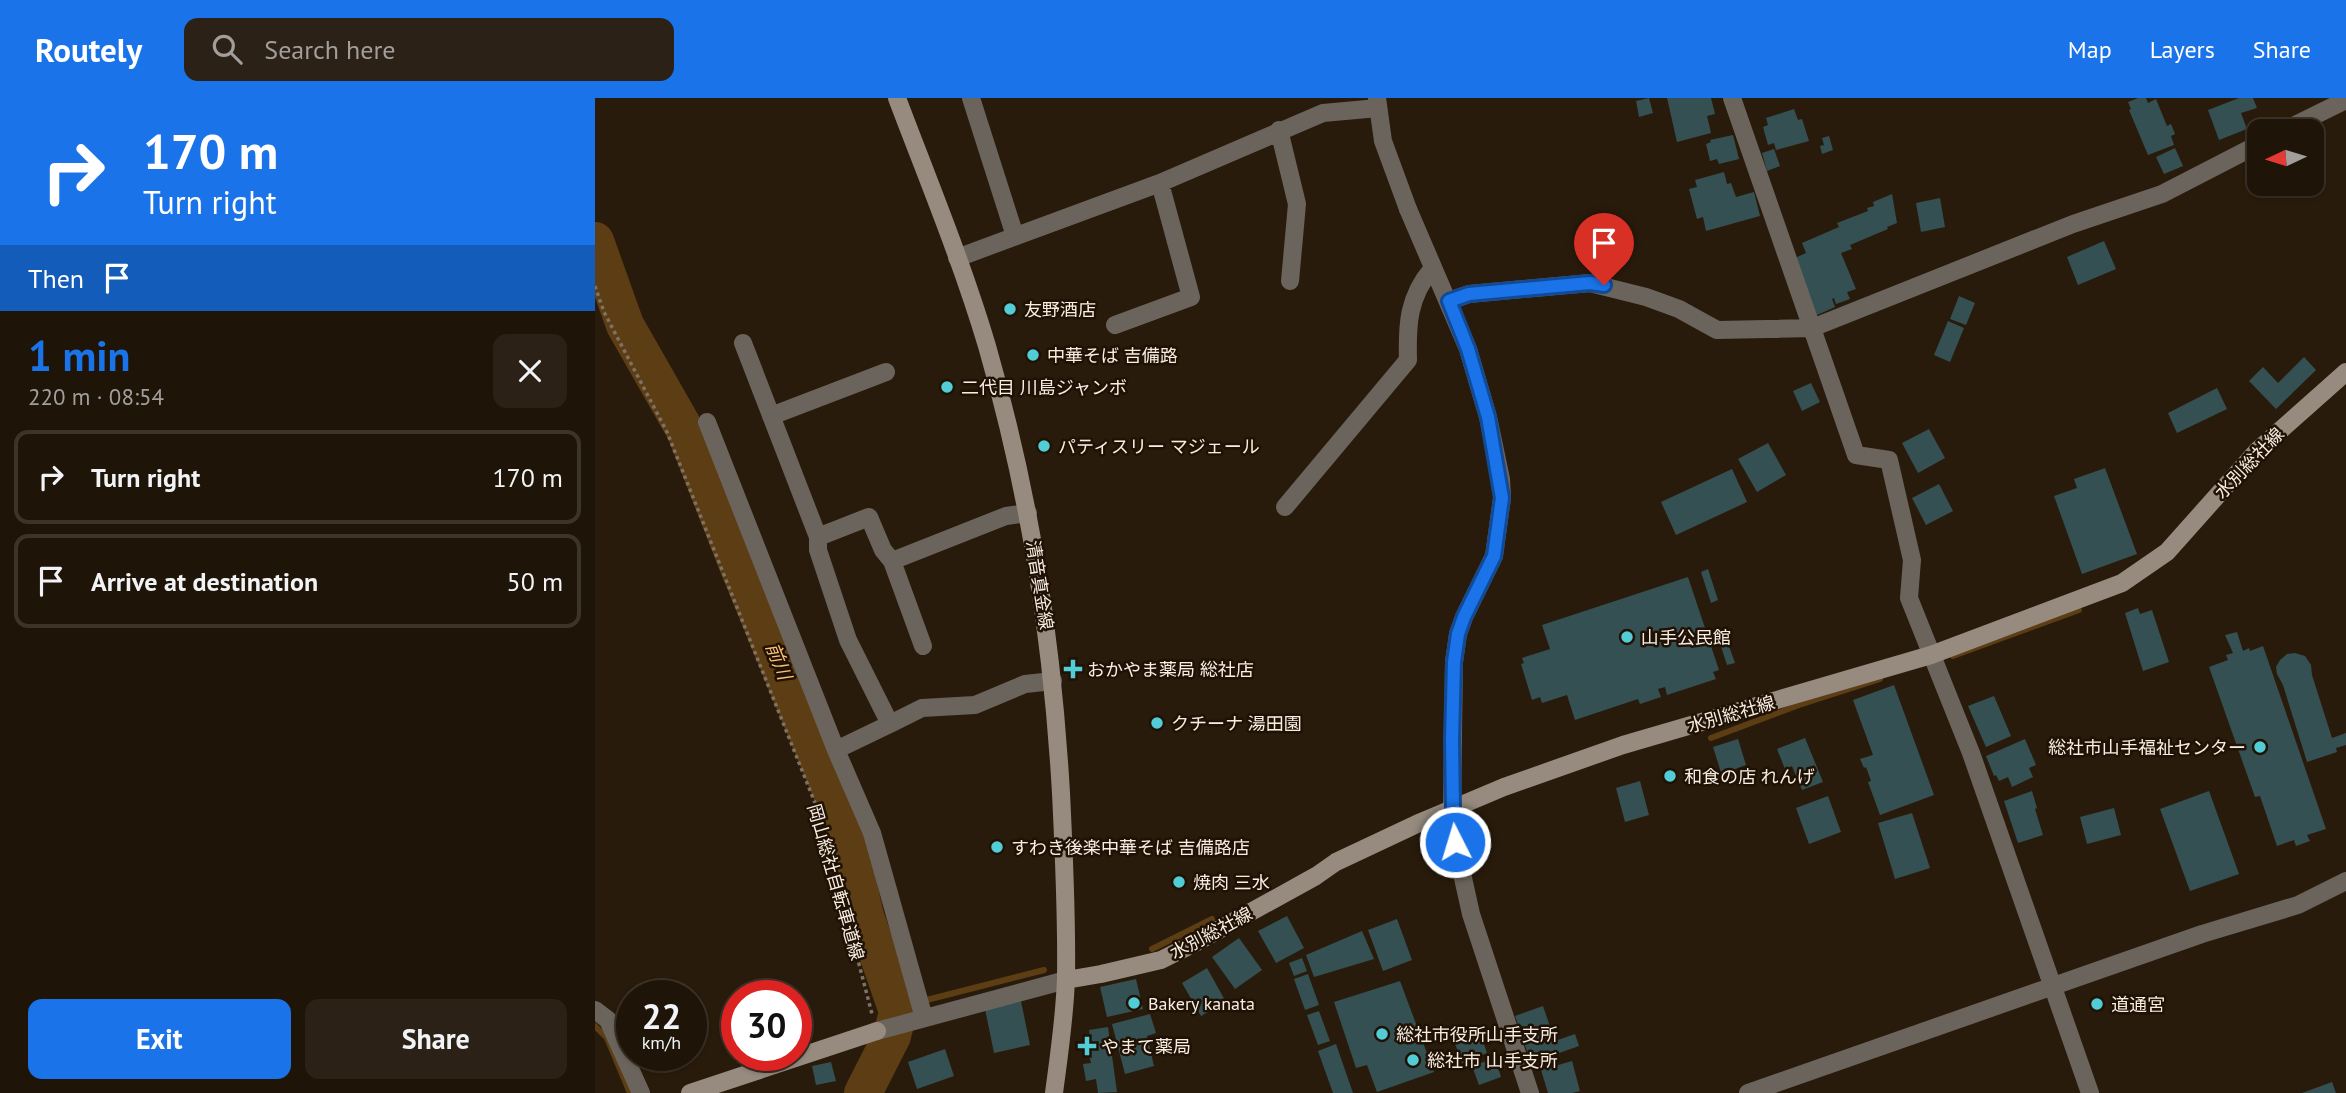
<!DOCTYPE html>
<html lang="en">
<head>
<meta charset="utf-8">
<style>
	:root { --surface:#1f1408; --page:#2c2116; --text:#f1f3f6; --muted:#a19e9c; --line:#3c3329; --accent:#1a73e8 }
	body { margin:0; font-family:"PT Sans","Noto Sans JP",sans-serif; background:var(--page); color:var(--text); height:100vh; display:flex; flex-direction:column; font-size:26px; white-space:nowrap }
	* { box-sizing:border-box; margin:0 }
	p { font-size:23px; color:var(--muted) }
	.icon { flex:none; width:38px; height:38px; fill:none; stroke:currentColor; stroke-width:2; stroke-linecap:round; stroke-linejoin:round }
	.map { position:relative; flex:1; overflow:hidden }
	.drawer { display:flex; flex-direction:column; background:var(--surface); width:595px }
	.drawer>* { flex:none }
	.top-card { background:#1a73e8; color:#fff; overflow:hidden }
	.needle { width:46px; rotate:266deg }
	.fabs { position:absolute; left:1652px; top:21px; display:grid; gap:14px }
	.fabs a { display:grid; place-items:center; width:77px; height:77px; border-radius:14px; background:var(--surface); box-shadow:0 2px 5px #0004,0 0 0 2px var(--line); font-size:35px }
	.speed { position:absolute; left:21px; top:882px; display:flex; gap:14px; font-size:35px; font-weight:700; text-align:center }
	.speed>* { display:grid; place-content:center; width:91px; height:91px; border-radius:50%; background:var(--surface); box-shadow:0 2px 5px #0004,0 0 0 2px var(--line); line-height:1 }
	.speed small { font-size:18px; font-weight:400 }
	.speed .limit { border:10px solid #d22; background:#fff; color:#111 }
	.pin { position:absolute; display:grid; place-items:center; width:60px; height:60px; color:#fff; margin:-72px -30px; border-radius:50% 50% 50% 0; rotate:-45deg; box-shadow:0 0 7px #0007 }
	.pin .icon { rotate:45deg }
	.me { position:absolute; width:77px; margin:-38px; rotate:355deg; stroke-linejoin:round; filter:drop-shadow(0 0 5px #0008) }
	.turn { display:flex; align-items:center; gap:24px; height:147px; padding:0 28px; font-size:32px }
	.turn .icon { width:91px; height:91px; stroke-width:2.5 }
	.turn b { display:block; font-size:49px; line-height:60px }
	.then { display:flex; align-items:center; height:66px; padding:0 28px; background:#0003; gap:14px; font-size:26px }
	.round { display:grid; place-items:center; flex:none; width:74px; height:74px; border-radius:14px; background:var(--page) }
	.headline { display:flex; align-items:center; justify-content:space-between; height:119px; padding:0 28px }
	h1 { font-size:42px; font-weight:800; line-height:52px; color:var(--accent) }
	.button { display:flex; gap:14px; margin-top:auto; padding:14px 28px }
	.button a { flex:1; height:80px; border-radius:14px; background:var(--accent); color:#fff; font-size:28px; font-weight:800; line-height:80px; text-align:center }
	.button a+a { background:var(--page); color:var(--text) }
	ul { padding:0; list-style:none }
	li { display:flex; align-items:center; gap:21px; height:94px; margin:0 14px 10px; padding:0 14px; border:4px solid var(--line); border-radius:14px }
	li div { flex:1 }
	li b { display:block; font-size:26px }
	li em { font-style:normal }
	header { display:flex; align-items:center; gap:42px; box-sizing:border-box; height:98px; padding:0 35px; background:var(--accent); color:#fff }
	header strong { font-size:33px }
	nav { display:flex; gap:38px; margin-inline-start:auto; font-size:24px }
	.search { width:490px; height:63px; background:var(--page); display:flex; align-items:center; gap:18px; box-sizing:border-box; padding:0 24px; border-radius:14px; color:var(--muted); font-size:26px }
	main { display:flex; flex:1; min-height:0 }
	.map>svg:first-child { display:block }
</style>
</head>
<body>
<header>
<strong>Routely</strong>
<div class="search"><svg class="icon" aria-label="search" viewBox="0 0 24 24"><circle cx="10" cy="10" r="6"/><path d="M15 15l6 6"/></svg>Search here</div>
<nav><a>Map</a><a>Layers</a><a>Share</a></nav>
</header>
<main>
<section class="drawer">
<div class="top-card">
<div class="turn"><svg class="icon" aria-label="right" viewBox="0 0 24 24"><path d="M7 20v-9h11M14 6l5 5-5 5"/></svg><div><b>170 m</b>Turn right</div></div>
<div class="then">Then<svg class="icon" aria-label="arrive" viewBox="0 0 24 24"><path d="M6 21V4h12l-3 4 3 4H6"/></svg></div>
</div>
<div class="headline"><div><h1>1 min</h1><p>220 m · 08:54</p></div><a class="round"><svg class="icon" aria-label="close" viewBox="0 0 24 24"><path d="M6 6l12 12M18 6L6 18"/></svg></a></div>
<ul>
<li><svg class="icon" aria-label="right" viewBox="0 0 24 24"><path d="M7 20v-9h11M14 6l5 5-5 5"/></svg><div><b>Turn right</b></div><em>170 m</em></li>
<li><svg class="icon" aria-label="arrive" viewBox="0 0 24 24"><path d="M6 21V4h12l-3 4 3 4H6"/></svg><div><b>Arrive at destination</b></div><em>50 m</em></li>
</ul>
<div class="button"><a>Exit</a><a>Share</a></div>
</section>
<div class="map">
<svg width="1751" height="995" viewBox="0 0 1751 995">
	<rect width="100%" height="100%" fill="#291b0b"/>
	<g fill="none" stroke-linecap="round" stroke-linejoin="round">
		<path stroke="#5d3d14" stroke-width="6" d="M 1358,558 L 1484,512
			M 1116,640 L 1204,607 L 1285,581
			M 557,851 L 617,821
			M 300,905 L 316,906 L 449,872
			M 0,928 L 12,940 L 35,995"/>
		<path stroke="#5d3d14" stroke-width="38" d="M 0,143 L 30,227 L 91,334 L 143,467 L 248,722 L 270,818 L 303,914 L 297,938 L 268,995"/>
	</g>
	<path fill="#345053" d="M 1054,0 L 1058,15 L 1044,19 L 1041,3 Z
		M 1072,0 L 1116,0 L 1120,16 L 1112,18 L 1116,35 L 1082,44 Z
		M 1543,0 L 1551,0 L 1553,5 L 1561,1 L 1572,28 L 1576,26 L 1580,36 L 1576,38 L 1579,47 L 1553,57 L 1534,12 L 1536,11 L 1533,4 Z
		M 1644,0 L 1658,0 L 1662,10 L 1646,15 L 1652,31 L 1624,42 L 1613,12 Z
		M 1199,11 L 1203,22 L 1207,21 L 1214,43 L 1181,52 L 1179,45 L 1173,47 L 1168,29 L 1173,27 L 1171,20 Z
		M 1138,37 L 1144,61 L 1124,66 L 1122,61 L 1115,63 L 1111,46 L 1116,44 L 1115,42 Z
		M 1234,38 L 1238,52 L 1227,56 L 1225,48 L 1229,47 L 1227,40 Z
		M 1580,50 L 1588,68 L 1569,76 L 1561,59 Z
		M 1179,51 L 1185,68 L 1172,73 L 1167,55 Z
		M 1129,74 L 1132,86 L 1136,85 L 1141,99 L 1159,94 L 1165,118 L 1111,133 L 1108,119 L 1102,121 L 1094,91 L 1102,89 L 1100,82 Z
		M 1297,96 L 1302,125 L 1292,129 L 1293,131 L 1255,147 L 1257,151 L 1246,155 L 1261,191 L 1252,194 L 1255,201 L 1241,206 L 1239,200 L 1237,201 L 1240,209 L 1220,218 L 1200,160 L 1211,155 L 1207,145 L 1244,129 L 1242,125 L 1273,113 L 1272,110 L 1279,108 L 1278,104 Z
		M 1345,100 L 1350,129 L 1326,134 L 1321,105 Z
		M 1509,143 L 1521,171 L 1483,187 L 1472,159 Z
		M 1364,198 L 1380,205 L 1371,227 L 1355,221 Z
		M 1353,223 L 1369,230 L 1355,264 L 1339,257 Z
		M 1709,259 L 1721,272 L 1681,311 L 1654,283 L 1668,269 L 1683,285 Z
		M 1216,285 L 1225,304 L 1207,313 L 1198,293 Z
		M 1622,290 L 1632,311 L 1582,335 L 1573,315 Z
		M 1334,331 L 1350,360 L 1323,375 L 1307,345 Z
		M 1173,345 L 1191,377 L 1162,394 L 1143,361 Z
		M 1510,370 L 1542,456 L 1487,476 L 1459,398 L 1482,390 L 1479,381 Z
		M 1137,371 L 1152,404 L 1081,437 L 1066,404 Z
		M 1344,386 L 1358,413 L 1331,427 L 1317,400 Z
		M 1113,471 L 1123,502 L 1116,505 L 1106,474 Z
		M 1093,479 L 1124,572 L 1118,574 L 1121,581 L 1072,597 L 1070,589 L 1063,591 L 1066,599 L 1045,606 L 1043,601 L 980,622 L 972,597 L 947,605 L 945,599 L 937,602 L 926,566 L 929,565 L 927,560 L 955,551 L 947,527 Z
		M 1543,510 L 1545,516 L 1557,512 L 1574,564 L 1548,573 L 1530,515 Z
		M 1129,534 L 1140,565 L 1132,567 L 1122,536 Z
		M 1642,534 L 1648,553 L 1654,550 L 1655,553 L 1668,548 L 1731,731 L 1712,737 L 1715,743 L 1701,748 L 1699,742 L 1682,748 L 1665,698 L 1660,699 L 1614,569 L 1633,562 L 1631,557 L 1638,555 L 1630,537 Z
		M 1700,555 L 1710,558 L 1716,567 L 1717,577 L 1737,640 L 1751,635 L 1751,647 L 1741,650 L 1742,654 L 1712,664 L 1688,587 L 1682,576 L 1681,569 L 1685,562 L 1692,556 Z
		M 1299,587 L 1339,697 L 1285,717 L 1273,684 L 1276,683 L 1271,669 L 1269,670 L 1265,661 L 1278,657 L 1258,602 Z
		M 1399,598 L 1416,638 L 1391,649 L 1373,608 Z
		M 1210,640 L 1228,684 L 1207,692 L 1197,668 L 1190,671 L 1182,651 Z
		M 1143,641 L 1151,667 L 1140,671 L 1142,680 L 1129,684 L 1118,649 Z
		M 1430,641 L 1441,667 L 1434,670 L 1438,679 L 1417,689 L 1413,679 L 1404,683 L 1401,677 L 1399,678 L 1391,658 Z
		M 1045,683 L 1054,717 L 1030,724 L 1021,690 Z
		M 1437,693 L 1442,710 L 1440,711 L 1448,737 L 1423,745 L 1409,703 Z
		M 1614,693 L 1644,776 L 1595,793 L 1565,711 Z
		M 1233,698 L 1246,734 L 1214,746 L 1201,710 Z
		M 1519,710 L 1526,737 L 1492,746 L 1485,719 Z
		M 1317,715 L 1335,770 L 1300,781 L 1283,725 Z
		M 692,818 L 709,850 L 681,865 L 663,833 Z
		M 802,821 L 817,862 L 788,873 L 773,832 Z
		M 767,833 L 779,861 L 719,879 L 711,857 Z
		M 644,840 L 667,872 L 640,891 L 617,859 Z
		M 707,860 L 712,873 L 699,878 L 694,865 Z
		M 612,870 L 631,904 L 606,918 L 587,885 Z
		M 713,876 L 724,907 L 710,912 L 699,881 Z
		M 541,881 L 548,911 L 512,919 L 505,889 Z
		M 805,883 L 839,974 L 782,994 L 772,967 L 761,970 L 739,904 Z
		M 426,903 L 435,947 L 399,955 L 390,911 Z
		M 948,908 L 960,943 L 980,936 L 984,948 L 936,965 L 920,918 Z
		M 724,913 L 735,943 L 723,947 L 712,917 Z
		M 555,916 L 561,935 L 552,938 L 559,968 L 530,976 L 517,926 Z
		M 513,929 L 522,994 L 503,995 L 501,981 L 491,983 L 488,966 L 496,965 L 491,946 L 496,946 L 494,932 Z
		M 884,931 L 892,955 L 867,965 L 858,940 Z
		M 741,946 L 758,995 L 738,995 L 723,953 Z
		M 350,951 L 359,978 L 322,991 L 313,964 Z
		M 900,960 L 906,979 L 884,987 L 877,968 Z
		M 977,963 L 985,993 L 977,995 L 953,995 L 946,972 Z
		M 236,964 L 241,983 L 221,987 L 217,968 Z
		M 1737,984 L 1741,995 L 1707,995 Z"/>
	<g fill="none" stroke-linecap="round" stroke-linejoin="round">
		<path stroke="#7e7264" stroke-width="3.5" stroke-dasharray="3.5 3.5" stroke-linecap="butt" d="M 0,188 L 9,214 L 72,334 L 226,720 L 277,916"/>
		<path stroke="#6b645c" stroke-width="18" d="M 376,0 L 420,138
			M 1137,0 L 1261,357 L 1294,362 L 1317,462 L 1314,500 L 1376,655 L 1495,995
			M 684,32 L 702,106 L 695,183
			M 1688,33 L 1751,2
			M 813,111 L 873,251 L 893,319 L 906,381 L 907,400 L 899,458 L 869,519 L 863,536 L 859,564 L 857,711 L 860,744 L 876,816 L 935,995
			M 362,160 L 565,85 L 728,15 L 783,10
			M 854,203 L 874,196 L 995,185 L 1051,199 L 1084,211 L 1122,232 L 1217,230 L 1478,126 L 1567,96 L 1664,46
			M 520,227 L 596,199 L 565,85
			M 148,245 L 223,439 L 223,452 L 253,542 L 295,626 L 327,610 L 380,607 L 430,586 L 458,583
			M 176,318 L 291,274
			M 112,324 L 241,652 L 277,735 L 329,920
			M 690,409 L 813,262 C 812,227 813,199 837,171
			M 223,439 L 274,419 L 288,452 L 297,463 L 411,418 L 433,415
			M 297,463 L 328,548
			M 241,652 L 295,626
			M 0,912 L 13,922 L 46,995
			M 282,933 L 471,882
			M 1153,995 L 1607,836 L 1703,807 L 1751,783"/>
		<path stroke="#6b645c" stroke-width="18" d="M 782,0 L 788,43 L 813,111"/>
		<path stroke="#978b7f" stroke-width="18" d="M 302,0 C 333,82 367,164 392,248 C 435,398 457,539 466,695 C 469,756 472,818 471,879 C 470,918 464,957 459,995
			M 471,882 L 506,876 L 566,862 L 598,846 L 721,778 L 741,764 L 826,724 L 909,689 L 1028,647 L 1336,557 L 1527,485 L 1572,454 L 1662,353 L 1751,274
			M 95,995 L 282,933"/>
	</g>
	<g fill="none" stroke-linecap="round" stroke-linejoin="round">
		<defs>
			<path id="route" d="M 860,744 L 858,711 L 857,642 L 859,564 L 863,536 L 869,519 L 899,458 L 907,400 L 893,319 L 873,251 L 854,203 L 874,196 L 995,185 L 1009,187"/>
		</defs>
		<use href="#route" stroke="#114b97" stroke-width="18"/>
		<use href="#route" stroke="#1a73e8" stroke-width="12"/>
	</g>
	<g fill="#52ccd6" stroke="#1f1204" stroke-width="2.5">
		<circle cx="415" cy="211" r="7"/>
		<circle cx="438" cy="257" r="7"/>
		<circle cx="352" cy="289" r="7"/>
		<circle cx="449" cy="348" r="7"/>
		<circle cx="1032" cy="539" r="7"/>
		<path d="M474.5 560.5h7v7h7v7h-7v7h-7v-7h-7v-7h7z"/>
		<circle cx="562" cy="625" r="7"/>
		<circle cx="1665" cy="649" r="7"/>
		<circle cx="1075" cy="678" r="7"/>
		<circle cx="402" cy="749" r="7"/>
		<circle cx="584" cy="784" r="7"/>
		<circle cx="539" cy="905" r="7"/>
		<circle cx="1502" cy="906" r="7"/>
		<circle cx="787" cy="936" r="7"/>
		<path d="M488.5 937.5h7v7h7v7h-7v7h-7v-7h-7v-7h7z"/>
		<circle cx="818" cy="962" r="7"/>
	</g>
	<g text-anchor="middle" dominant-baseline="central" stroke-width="5" stroke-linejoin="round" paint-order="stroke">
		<g font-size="18" fill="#f7ede3" stroke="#1f1204" text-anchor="start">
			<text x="429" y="211">友野酒店</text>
			<text x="452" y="257">中華そば 吉備路</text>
			<text x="366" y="289">二代目 川島ジャンボ</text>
			<text x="463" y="348">パティスリー マジェール</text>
			<text x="1046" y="539">山手公民館</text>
			<text x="492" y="571">おかやま薬局 総社店</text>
			<text x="576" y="625">クチーナ 湯田園</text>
			<text x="1651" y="649" text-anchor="end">総社市山手福祉センター</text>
			<text x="1089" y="678">和食の店 れんげ</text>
			<text x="416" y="749">すわき後楽中華そば 吉備路店</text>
			<text x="598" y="784">焼肉 三水</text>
			<text x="553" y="905">Bakery kanata</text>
			<text x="1516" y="906">道通宮</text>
			<text x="801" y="936">総社市役所山手支所</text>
			<text x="506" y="948">やまて薬局</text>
			<text x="832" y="962">総社市 山手支所</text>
		</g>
		<g font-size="18" fill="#f7ede3" stroke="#1f1204">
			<text transform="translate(1654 365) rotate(-46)">水別総社線</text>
			<text transform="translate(445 487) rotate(81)">清音真金線</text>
			<text transform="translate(1136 616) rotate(-16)">水別総社線</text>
			<text transform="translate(241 784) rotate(74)">岡山総社自転車道線</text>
			<text transform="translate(616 835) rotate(-28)">水別総社線</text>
		</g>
		<g font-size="19" font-style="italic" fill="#ffbe72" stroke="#1f1204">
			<text transform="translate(184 563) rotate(68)">前川</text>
		</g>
	</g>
</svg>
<div class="fabs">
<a><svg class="needle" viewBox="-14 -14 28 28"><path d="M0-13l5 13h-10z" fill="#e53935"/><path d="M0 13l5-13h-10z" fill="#a19e9c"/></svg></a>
</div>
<div class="speed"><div>22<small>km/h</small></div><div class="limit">30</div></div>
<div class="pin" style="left:1009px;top:187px;background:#d93025"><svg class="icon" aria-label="arrive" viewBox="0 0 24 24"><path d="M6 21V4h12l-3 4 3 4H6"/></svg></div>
<svg class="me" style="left:860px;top:744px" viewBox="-20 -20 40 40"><circle r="17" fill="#1a73e8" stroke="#fff" stroke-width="3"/><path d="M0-11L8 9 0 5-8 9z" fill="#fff"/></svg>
</div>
</main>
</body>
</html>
